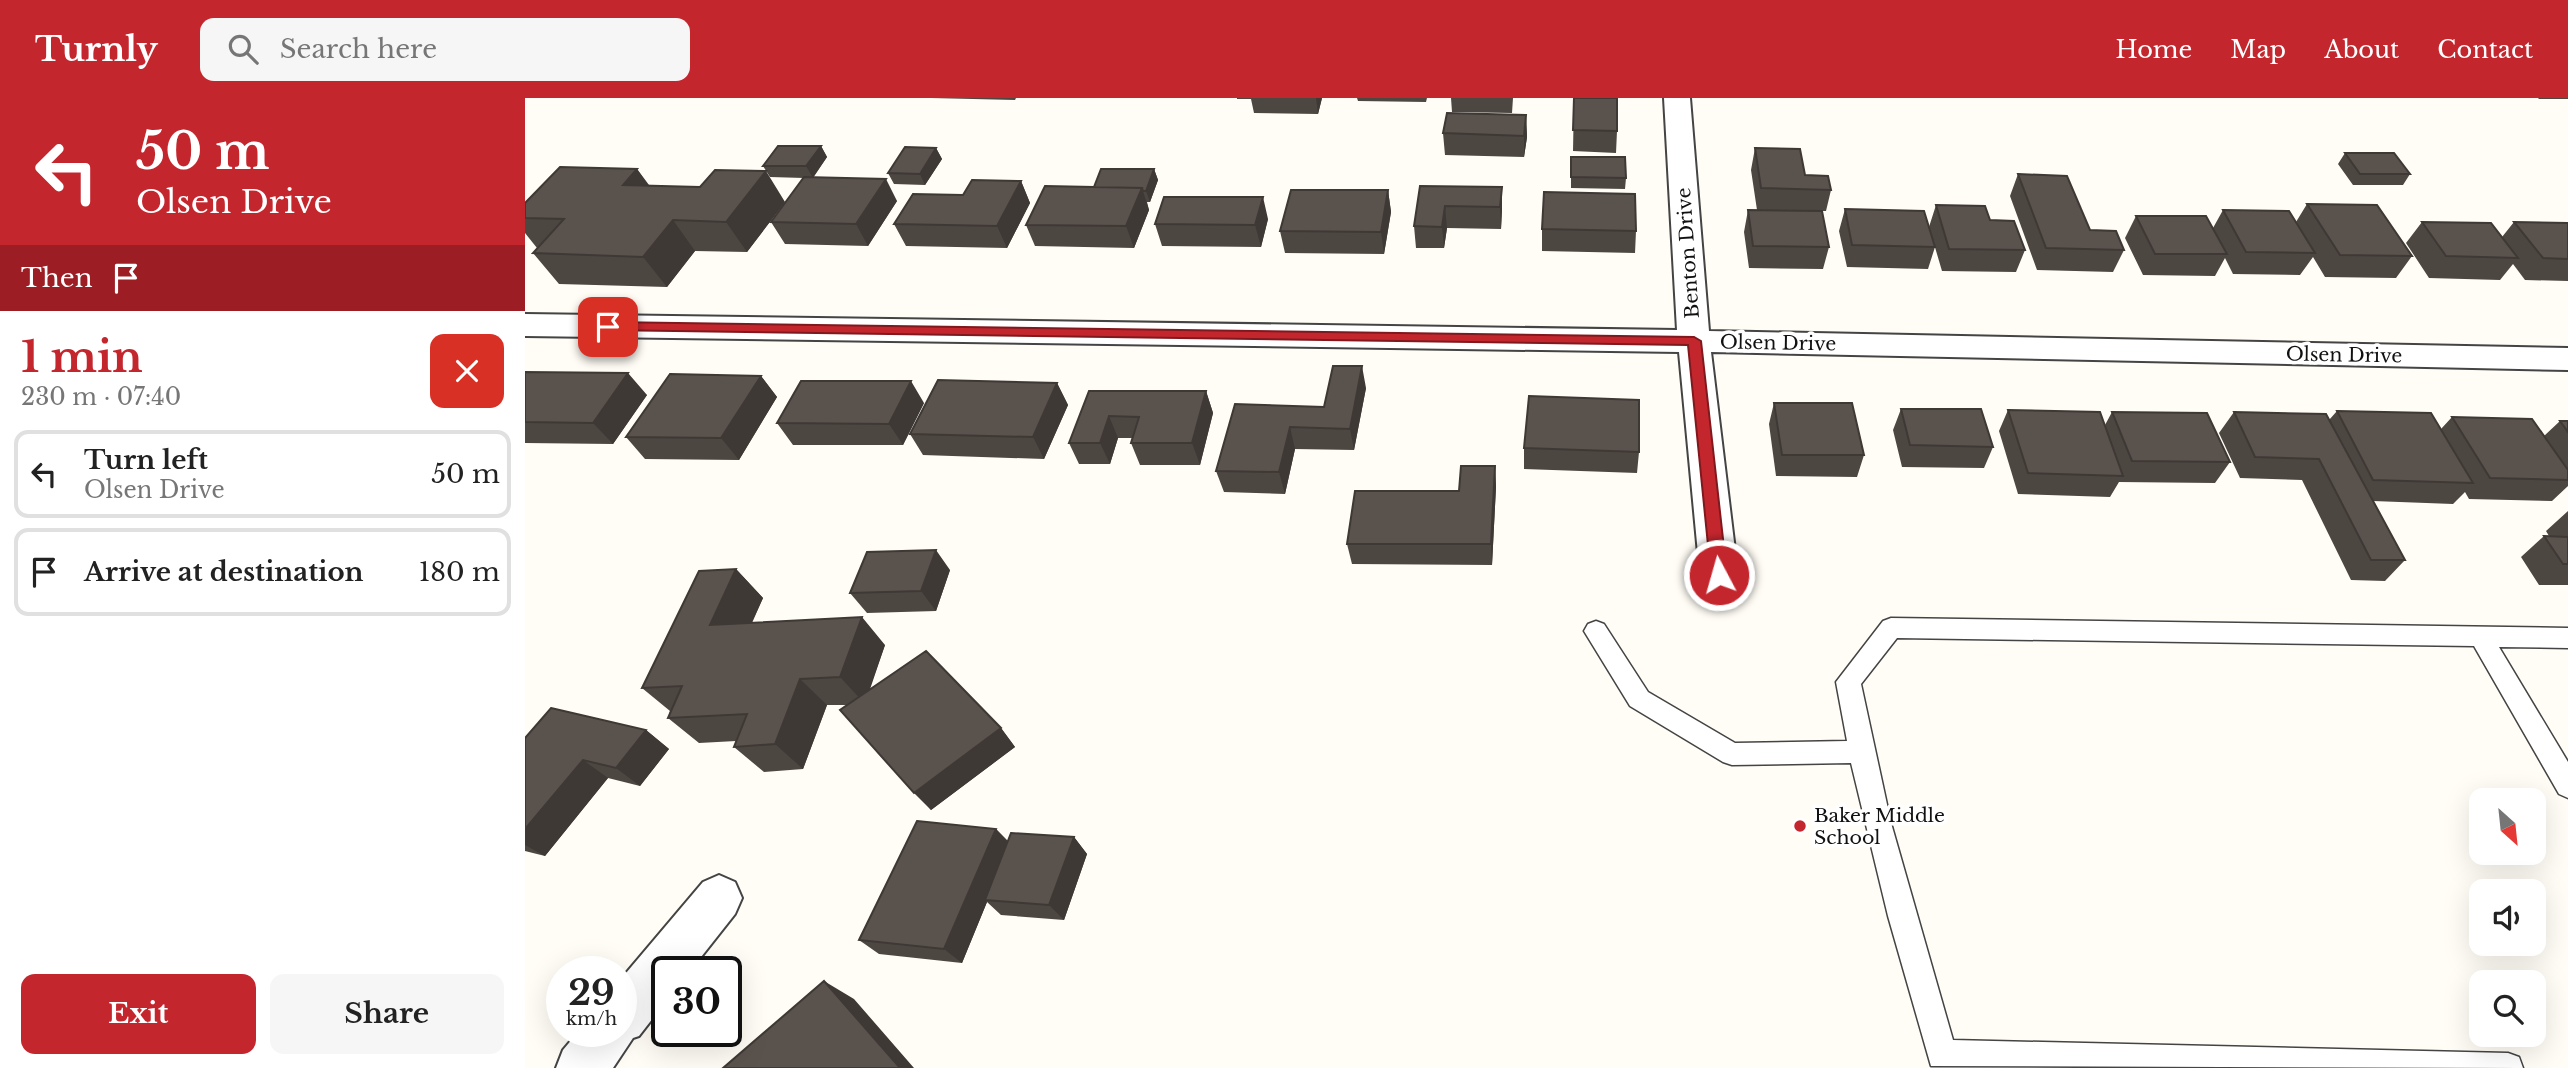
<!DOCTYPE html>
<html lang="en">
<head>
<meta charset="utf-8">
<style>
	:root { --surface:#fff; --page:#f6f6f6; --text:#222; --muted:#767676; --line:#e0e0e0; --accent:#c4262e }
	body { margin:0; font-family:"Libre Baskerville",serif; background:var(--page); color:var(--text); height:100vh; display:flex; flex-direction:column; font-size:26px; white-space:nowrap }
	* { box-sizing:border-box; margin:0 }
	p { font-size:23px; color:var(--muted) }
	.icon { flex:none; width:38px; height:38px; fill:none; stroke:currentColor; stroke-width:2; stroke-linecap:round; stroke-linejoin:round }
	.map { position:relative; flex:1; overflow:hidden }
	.sheet { display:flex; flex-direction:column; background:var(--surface); width:525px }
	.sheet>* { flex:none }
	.guide { background:#c4262e; color:#fff; overflow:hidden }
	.needle { width:46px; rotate:153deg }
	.controls { position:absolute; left:1944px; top:690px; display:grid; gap:14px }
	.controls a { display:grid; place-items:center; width:77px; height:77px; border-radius:14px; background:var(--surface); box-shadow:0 7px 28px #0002; font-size:35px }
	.speed { position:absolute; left:21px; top:858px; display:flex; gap:14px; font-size:35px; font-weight:700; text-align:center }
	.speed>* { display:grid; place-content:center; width:91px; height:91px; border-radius:50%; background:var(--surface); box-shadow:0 7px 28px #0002; line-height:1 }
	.speed small { font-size:18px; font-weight:400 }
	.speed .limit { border:4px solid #111; border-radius:10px; background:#fff; color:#111 }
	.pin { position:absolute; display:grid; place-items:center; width:60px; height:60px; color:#fff; margin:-30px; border-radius:14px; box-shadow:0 4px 10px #0006 }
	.me { position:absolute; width:77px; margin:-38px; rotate:354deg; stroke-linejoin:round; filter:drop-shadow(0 0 5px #0008) }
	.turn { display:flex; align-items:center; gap:24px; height:147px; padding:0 21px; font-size:32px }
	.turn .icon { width:91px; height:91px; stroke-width:2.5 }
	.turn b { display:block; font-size:49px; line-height:60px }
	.then { display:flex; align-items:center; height:66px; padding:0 21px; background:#0003; gap:14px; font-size:26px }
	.round { display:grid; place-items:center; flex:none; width:74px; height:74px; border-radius:14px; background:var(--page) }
	.summary { display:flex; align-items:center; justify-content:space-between; height:119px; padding:0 21px }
	h1 { font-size:42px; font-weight:700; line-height:52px; color:var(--accent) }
	.button { display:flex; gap:14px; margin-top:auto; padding:14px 21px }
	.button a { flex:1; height:80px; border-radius:14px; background:var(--accent); color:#fff; font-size:28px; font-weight:700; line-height:80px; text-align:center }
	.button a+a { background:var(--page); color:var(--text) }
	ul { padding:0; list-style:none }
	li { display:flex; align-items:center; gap:21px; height:88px; margin:0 14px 10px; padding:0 7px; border:4px solid var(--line); border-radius:14px }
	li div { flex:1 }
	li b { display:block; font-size:26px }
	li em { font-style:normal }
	header { display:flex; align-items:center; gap:42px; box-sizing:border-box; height:98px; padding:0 35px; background:var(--accent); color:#fff }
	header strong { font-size:33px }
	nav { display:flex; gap:38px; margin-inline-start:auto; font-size:24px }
	.search { width:490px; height:63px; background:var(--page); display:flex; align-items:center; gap:18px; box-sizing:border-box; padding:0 24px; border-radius:14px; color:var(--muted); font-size:26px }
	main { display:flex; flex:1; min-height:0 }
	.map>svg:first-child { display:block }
</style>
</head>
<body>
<header>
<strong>Turnly</strong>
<div class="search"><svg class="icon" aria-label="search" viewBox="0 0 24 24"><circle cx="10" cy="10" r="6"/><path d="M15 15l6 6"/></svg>Search here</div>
<nav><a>Home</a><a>Map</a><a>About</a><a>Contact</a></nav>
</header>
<main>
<section class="sheet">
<div class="guide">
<div class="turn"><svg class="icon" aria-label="left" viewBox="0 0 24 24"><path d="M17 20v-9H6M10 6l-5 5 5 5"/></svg><div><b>50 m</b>Olsen Drive</div></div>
<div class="then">Then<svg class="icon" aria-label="arrive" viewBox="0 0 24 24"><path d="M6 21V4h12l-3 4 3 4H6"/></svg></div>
</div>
<div class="summary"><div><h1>1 min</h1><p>230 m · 07:40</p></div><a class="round" style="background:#d93025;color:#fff"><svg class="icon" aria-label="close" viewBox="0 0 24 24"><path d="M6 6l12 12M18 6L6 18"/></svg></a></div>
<ul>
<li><svg class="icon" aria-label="left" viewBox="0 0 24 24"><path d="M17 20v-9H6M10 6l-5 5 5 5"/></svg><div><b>Turn left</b><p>Olsen Drive</p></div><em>50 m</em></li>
<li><svg class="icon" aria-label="arrive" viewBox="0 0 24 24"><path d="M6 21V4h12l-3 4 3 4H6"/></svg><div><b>Arrive at destination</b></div><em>180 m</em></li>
</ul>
<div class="button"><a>Exit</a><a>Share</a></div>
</section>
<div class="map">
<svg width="2043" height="970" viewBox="0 0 2043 970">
	<rect width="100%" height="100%" fill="#fffdf5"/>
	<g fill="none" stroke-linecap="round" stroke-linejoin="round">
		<defs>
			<path id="service" d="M 1366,520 L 2043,530 L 2043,550 L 1974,549 L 2043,664 L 2043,700 L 2034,696 L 1949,548 L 1372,540 L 1336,586 L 1366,725 L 1428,942 L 1983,955 L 1994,959 L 1998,970 L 1406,968 L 1363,818 L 1326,665 L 1207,667 L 1198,664 L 1105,608 L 1059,533 L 1063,526 L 1071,523 L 1079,526 L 1123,594 L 1210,645 L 1322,643 L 1311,584 L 1358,523 Z"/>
			<path id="minor" d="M 1139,0 L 1165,0 L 1184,233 L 2043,250 L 2043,272 L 1186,254 L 1213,477 L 1208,488 L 1194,492 L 1180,488 L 1175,477 L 1154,254 L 0,238 L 0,216 L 1152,232 Z
				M 194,777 L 210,784 L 217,800 L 210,816 L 165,873 L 142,873 L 142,902 L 114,938 L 108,940 L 88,970 L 31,970 L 38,952 L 54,933 L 96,933 L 96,881 L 178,784 Z"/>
		</defs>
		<use href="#service" stroke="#444" stroke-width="3"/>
		<use href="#minor" stroke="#444" stroke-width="4"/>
		<use href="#service" fill="#fff" fill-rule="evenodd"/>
		<use href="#minor" fill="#fff" fill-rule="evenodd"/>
	</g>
	<path fill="#4d4742" d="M 406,0 L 491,0 L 490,2 Z
		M 712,0 L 797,0 L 793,16 L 729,15 L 726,1 L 712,1 Z
		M 832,0 L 902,0 L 901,4 L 833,3 Z
		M 926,0 L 988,0 L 987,15 L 927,14 Z
		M 1049,0 L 1092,33 L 1091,55 L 1048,53 Z
		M 2013,0 L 2043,0 L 2043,1 L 2014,1 Z
		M 1001,17 L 1002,39 L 999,59 L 920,57 L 918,35 Z
		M 296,48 L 302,59 L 288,79 L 372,103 L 343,148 L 260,146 L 246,124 L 279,80 L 245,79 L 238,68 Z
		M 411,50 L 417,61 L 400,87 L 369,86 L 363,75 Z
		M 1230,50 L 1306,92 L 1301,113 L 1274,113 L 1304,149 L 1298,171 L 1224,170 L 1219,134 L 1223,112 L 1232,112 L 1226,72 Z
		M 1820,55 L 1885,76 L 1878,87 L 1828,87 L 1813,66 Z
		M 1046,59 L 1101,80 L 1100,91 L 1046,90 Z
		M 112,71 L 124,87 L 260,104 L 222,154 L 170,153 L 142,189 L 34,186 L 8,155 L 12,150 L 0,135 L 0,105 Z
		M 629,71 L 633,82 L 625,104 L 622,104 L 624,112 L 609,150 L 510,148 L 501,127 L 569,89 Z
		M 1493,76 L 1565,132 L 1599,152 L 1588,174 L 1512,172 L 1485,98 Z
		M 496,83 L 505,105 L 482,150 L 381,148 L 369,126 L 438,97 Z
		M 895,88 L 977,89 L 977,111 L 976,131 L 922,130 L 919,150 L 891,150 L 889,128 Z
		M 863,92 L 866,114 L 859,156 L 760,155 L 755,133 Z
		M 1782,106 L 1887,158 L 1871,180 L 1800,179 L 1788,159 L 1775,177 L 1708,176 L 1700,160 L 1690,178 L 1618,177 L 1600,140 L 1611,118 L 1688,130 L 1698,112 L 1771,124 Z
		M 1411,107 L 1465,122 L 1500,152 L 1491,174 L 1417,173 L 1404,129 Z
		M 1320,111 L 1410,149 L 1403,171 L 1322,169 L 1314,133 Z
		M 743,121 L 736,149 L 637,148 L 630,126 Z
		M 1897,124 L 1977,139 L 1989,124 L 2043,125 L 2043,183 L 2000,182 L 1988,166 L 1975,182 L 1904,180 L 1881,145 Z
		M 1017,131 L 1111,133 L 1110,155 L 1017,153 Z
		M 0,274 L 122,297 L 88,346 L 0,345 Z
		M 236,278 L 252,299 L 214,362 L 120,361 L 101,339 Z
		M 532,285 L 543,307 L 519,361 L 398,357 L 385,336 Z
		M 841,290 L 829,352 L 770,351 L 760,396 L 699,394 L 691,373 L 799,309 Z
		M 564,293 L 681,293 L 688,315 L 675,367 L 615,367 L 606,345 L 607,340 L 593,340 L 585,366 L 554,366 L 544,345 Z
		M 399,305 L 378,347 L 268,347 L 252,325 Z
		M 1249,305 L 1339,357 L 1332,379 L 1251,378 L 1244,326 Z
		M 1376,311 L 1468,349 L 1459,370 L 1377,369 L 1368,332 Z
		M 1483,312 L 1580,327 L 1587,314 L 1705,364 L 1690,385 L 1594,384 L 1585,399 L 1493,396 L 1474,333 Z
		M 1812,313 L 1916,331 L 1927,319 L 2019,338 L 2035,323 L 2043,323 L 2043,388 L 2027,403 L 1944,401 L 1940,394 L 1928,406 L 1848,403 L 1880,462 L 1860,483 L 1826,482 L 1777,382 L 1715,380 L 1694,335 L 1709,314 L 1804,322 Z
		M 999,350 L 1114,354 L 1112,375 L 999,371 Z
		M 970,368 L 971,389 L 967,467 L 827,466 L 822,446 L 934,393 Z
		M 2043,413 L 2043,487 L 2014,487 L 1996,459 L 2019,438 L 2024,438 L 2021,433 Z
		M 211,471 L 238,500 L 227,525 L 360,547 L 344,592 L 476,630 L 490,649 L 406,712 L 323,607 L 302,607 L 278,671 L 239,674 L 209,649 L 211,643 L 174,645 L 143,620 L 145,613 L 117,590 Z
		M 425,472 L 411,513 L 342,515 L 325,495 Z
		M 121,632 L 144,651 L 115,688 L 83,680 L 20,758 L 0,753 L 0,640 Z
		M 471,731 L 483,743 L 549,739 L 562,756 L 539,822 L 476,817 L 462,804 L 437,865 L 354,856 L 334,842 Z"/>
	<path fill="#3f3936" d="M 791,0 L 797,0 L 793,16 Z
		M 1001,17 L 1002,39 L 999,59 L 999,38 Z
		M 296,48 L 302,59 L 288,80 L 281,68 Z
		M 411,50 L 417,61 L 400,87 L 395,76 Z
		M 112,71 L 134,102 L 98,87 Z
		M 629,71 L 633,82 L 625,104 L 621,93 Z
		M 241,73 L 260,104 L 222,154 L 201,124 Z
		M 361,81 L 372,103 L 343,148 L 331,126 Z
		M 496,83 L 505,105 L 482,150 L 472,128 Z
		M 977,89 L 977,111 L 976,131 L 975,109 Z
		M 617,90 L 624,112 L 609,150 L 601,128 Z
		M 863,92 L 866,114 L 859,156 L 856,134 Z
		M 738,99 L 743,121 L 736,149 L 730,127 Z
		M 920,108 L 922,130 L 919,150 L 917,129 Z
		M 148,122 L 170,153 L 142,189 L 118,159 Z
		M 837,268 L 841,290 L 829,352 L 825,331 Z
		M 103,275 L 122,297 L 88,346 L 68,325 Z
		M 236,278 L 252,299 L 214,362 L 196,340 Z
		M 386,283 L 399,305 L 378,347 L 364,326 Z
		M 532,285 L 543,307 L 519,361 L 508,339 Z
		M 681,293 L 688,315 L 675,367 L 667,345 Z
		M 584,318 L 593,340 L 585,366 L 575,345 Z
		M 765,329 L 770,351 L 760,396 L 754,374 Z
		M 970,368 L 971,389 L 967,467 L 966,446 Z
		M 411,452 L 425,472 L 411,513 L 396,493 Z
		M 211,471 L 238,500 L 213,554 L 185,527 Z
		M 337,519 L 360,547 L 340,606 L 315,579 Z
		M 275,581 L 302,607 L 278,671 L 250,646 Z
		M 476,630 L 490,649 L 406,712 L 389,695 Z
		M 121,632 L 144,651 L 115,688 L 91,670 Z
		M 58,662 L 83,680 L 20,758 L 0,747 L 0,731 Z
		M 471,731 L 486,747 L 460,802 L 462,804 L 437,865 L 419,851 Z
		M 549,739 L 562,756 L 539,822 L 524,807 Z
		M 299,883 L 329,901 L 389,970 L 375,970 Z"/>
	<path fill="#5a524d" stroke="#3f3936" stroke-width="2" d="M 1049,0 L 1092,0 L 1092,33 L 1048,32 Z
		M 922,15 L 1001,17 L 999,38 L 918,35 Z
		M 253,48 L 296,48 L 281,68 L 238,68 Z
		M 380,49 L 411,50 L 395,76 L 363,75 Z
		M 1230,50 L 1275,51 L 1280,77 L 1303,78 L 1306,92 L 1236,90 Z
		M 1820,55 L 1869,55 L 1885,76 L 1835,76 Z
		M 1046,59 L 1100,59 L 1101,80 L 1046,79 Z
		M 35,69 L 112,71 L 98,87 L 175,89 L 190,72 L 241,73 L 201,124 L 148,122 L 118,159 L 8,155 L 39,121 L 0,120 L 0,105 Z
		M 576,71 L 629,71 L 621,93 L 618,93 L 617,90 L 569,89 Z
		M 1493,76 L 1542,78 L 1565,132 L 1591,133 L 1599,152 L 1521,150 Z
		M 279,79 L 361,81 L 331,126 L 246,124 Z
		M 447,82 L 496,83 L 472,128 L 369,126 L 388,96 L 438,97 Z
		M 520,88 L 617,90 L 601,128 L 501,127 Z
		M 895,88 L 977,89 L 975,109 L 920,108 L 917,129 L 889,128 Z
		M 766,92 L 863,92 L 856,134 L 755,133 Z
		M 1019,94 L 1110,96 L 1111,133 L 1017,131 Z
		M 639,99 L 738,99 L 730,127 L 630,126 Z
		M 1782,106 L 1852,107 L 1887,158 L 1815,157 Z
		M 1411,107 L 1460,108 L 1465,122 L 1489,123 L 1500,152 L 1424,151 Z
		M 1320,111 L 1399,113 L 1410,149 L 1327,147 Z
		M 1223,112 L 1297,113 L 1304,149 L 1228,148 Z
		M 1698,112 L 1764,113 L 1790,155 L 1721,154 Z
		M 1611,118 L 1681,118 L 1702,156 L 1630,156 Z
		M 1897,124 L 1966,125 L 1993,160 L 1921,158 Z
		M 1989,124 L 2043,125 L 2043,161 L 2018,160 Z
		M 808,268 L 837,268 L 825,331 L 765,329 L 754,374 L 691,373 L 710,306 L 799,309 Z
		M 0,274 L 103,275 L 68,325 L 0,324 Z
		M 145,276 L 236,278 L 196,340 L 101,339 Z
		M 413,282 L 532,285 L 508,339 L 385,336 Z
		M 276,283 L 386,283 L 364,326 L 252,325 Z
		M 564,293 L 681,293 L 667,345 L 606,345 L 614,319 L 584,318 L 575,345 L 544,345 Z
		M 1004,298 L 1114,302 L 1114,354 L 999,350 Z
		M 1249,305 L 1327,305 L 1339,357 L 1257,357 Z
		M 1376,311 L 1456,311 L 1468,349 L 1385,347 Z
		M 1483,312 L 1575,314 L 1598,378 L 1503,375 Z
		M 1812,313 L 1906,315 L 1948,385 L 1848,382 Z
		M 1587,314 L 1682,315 L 1705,364 L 1607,363 Z
		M 1709,314 L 1801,316 L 1880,462 L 1846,462 L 1794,361 L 1730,359 Z
		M 1927,319 L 2007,321 L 2043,372 L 2043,382 L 1965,380 Z
		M 2035,323 L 2043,323 L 2043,334 Z
		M 936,368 L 970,368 L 966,446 L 822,446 L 830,393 L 934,393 Z
		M 2019,438 L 2043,439 L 2043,466 L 2038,466 Z
		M 411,452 L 396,493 L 325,495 L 342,454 Z
		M 211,471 L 185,527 L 337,519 L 315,579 L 275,581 L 250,646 L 209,649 L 222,616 L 143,620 L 157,588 L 117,590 L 174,473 Z
		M 401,553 L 476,630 L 389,695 L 315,612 Z
		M 26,610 L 121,632 L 91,670 L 58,662 L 0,731 L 0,640 Z
		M 392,723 L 471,731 L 419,851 L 334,842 Z
		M 486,735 L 549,739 L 524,807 L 460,802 Z
		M 299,883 L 375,970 L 198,970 Z"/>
	<path fill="#c4262e" stroke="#7f191e" stroke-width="2" d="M 83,224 L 1169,239 L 1176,243 L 1202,477 L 1194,483 L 1186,477 L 1163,247 L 79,232 L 79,225 Z"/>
	<circle fill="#c4262e" stroke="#fff" stroke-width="2.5" cx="1275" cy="728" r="7"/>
	<g text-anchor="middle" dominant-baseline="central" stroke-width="7" stroke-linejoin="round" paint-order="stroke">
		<g font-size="19" fill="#111" stroke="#fff">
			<text transform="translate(1163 155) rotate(-94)">Benton Drive</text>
			<text transform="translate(1253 245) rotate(1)">Olsen Drive</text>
			<text transform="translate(1819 257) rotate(1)">Olsen Drive</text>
		</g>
		<g font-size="19" fill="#111" stroke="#fff" text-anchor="start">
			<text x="1289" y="717">Baker Middle<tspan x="1289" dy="22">School</tspan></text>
		</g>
	</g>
</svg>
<div class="controls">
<a><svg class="needle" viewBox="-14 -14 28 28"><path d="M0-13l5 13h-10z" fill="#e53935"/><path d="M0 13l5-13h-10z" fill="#767676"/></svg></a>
<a><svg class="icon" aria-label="sound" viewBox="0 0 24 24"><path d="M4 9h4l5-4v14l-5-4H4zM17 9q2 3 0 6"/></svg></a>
<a><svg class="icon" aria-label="search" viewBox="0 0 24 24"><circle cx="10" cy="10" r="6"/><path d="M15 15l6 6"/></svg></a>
</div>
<div class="speed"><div>29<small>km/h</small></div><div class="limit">30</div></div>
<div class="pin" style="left:83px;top:229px;background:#d93025"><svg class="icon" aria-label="arrive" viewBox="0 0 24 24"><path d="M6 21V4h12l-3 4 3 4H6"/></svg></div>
<svg class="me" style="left:1194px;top:477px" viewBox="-20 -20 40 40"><circle r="17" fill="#c4262e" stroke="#fff" stroke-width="3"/><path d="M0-11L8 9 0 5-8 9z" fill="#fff"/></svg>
</div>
</main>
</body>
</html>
